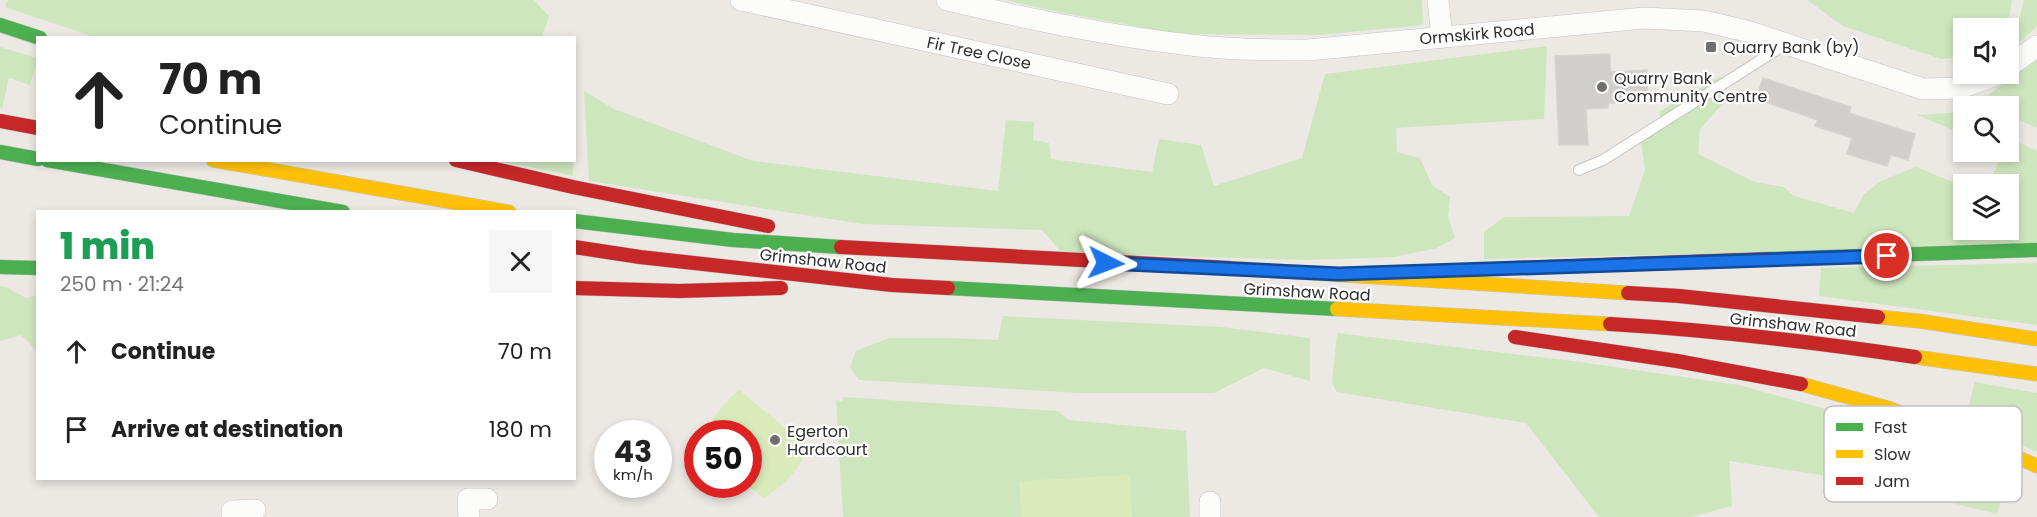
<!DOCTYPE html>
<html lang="en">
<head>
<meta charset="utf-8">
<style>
	:root { --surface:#fff; --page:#f6f6f6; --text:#222; --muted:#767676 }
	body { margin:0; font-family:Poppins,sans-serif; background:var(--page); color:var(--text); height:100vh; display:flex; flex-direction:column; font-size:22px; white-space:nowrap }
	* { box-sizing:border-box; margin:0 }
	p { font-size:20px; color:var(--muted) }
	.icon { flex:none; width:33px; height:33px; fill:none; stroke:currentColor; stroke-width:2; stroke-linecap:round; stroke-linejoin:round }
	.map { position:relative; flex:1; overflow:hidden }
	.panel { position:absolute; left:36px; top:210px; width:540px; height:270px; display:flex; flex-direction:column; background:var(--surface); border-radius:0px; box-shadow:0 3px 9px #0003 }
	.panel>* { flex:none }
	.guide { position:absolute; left:36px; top:36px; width:540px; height:126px; border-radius:0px; box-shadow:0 3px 9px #0003; background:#fff; color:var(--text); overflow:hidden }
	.controls { position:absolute; left:1953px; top:18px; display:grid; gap:12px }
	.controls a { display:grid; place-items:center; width:66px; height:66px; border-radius:0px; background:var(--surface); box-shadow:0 3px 9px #0003; font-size:30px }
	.speed { position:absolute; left:594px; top:420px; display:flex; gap:12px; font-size:30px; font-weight:700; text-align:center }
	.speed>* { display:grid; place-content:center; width:78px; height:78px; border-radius:50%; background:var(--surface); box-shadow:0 3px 9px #0003; line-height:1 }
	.speed small { font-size:15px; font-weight:400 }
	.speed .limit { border:9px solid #d22; background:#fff; color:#111 }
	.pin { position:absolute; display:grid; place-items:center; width:51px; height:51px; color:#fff; margin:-26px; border:3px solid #fff; border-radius:50%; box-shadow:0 2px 6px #0007 }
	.me { position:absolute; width:66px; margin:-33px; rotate:93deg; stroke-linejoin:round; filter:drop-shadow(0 0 4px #0008) }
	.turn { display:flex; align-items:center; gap:21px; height:126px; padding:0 24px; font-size:27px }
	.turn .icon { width:78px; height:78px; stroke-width:2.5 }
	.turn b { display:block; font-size:42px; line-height:51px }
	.round { display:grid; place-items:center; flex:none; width:63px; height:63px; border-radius:0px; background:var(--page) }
	.overview { display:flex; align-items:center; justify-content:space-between; height:102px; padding:0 24px }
	h1 { font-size:36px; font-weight:800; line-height:45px; color:#1e9e55 }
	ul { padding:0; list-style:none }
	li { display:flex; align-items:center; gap:18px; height:78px; padding:0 24px }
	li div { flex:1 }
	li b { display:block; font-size:22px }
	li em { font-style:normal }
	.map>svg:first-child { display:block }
</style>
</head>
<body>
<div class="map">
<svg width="2037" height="517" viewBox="0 0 2037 517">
	<rect width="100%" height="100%" fill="#ece8e4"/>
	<path fill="#cee6be" d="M 8,0 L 534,0 L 549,16 L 542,37 L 94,37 L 5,7 Z
		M 1005,0 L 1422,0 L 1423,25 L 1319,35 L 1180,34 L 1063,13 Z
		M 1807,0 L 2012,0 L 2010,15 L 2001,28 L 1964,28 L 1963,57 L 1941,59 L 1843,26 Z
		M 2024,0 L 2037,0 L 2037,26 L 2009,52 L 2009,40 L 2015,34 Z
		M 1547,46 L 1544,119 L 1396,128 L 1397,152 L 1420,158 L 1432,185 L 1450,197 L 1448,217 L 1455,238 L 1437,248 L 1395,257 L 1307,260 L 1062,253 L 1042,230 L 863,224 L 589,181 L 584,91 L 614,109 L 753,161 L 998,191 L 1006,120 L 1034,122 L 1033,140 L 1049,143 L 1051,159 L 1152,172 L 1159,139 L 1201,145 L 1214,186 L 1302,158 L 1325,74 Z
		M 0,47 L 38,58 L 30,85 L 9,78 L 2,109 L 0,108 Z
		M 2037,59 L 2037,128 L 2009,116 L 2008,106 L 1991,106 L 1988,95 Z
		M 1721,76 L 1728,98 L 1700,129 L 1698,154 L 1754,182 L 1784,187 L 1794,196 L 1854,213 L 1864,194 L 1881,181 L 1916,167 L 1963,186 L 1964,230 L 2008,230 L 2008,184 L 1989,184 L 2003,152 L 2008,152 L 2009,138 L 2037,151 L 2037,244 L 2009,247 L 1484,259 L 1484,232 L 1504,217 L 1629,216 L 1645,170 L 1641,143 L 1663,127 L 1659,112 Z
		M 1963,112 L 1963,134 L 1917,115 Z
		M 500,161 L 573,161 L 573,176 Z
		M 2037,263 L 2037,325 L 1819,296 L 1821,268 Z
		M 0,286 L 6,287 L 26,298 L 37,295 L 37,351 L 21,335 L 0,341 Z
		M 1003,316 L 1221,327 L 1310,338 L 1310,381 L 1264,368 L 1214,393 L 1080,393 L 859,380 L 850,368 L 856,351 L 889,338 L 950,338 L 998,340 Z
		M 1337,333 L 1573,361 L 1739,385 L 1854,417 L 1929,457 L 2009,473 L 1997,514 L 1867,482 L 1729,461 L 1732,506 L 1691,517 L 1599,517 L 1526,423 L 1337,392 L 1332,383 Z
		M 1975,382 L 2037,393 L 2037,452 L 1965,420 Z
		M 843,397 L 1058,411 L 1069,420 L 1186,431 L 1190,517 L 843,517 L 836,400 L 842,401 Z"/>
	<path fill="#d9eabb" d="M 739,390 L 809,447 C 798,469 786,486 763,498 L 748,485 L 748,434 L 705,433 C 714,416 724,402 739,390 Z
		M 1130,475 L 1132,517 L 1022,517 L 1019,481 Z"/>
	<path fill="#d1cecb" stroke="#d7d4d0" stroke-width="1.5" d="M 1610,54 L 1610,72 L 1647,70 L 1648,102 L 1608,103 L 1608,108 L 1586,109 L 1588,145 L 1559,145 L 1555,56 Z
		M 1763,78 L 1851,107 L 1849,113 L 1915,134 L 1908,160 L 1891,155 L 1887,166 L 1847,154 L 1852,138 L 1815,126 L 1818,120 L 1756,99 Z"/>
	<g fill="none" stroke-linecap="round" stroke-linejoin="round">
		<defs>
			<path id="lane" d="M 1579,170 L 1603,160 L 1786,44"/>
			<path id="street" d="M 741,0 L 1168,94
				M 947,0 C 1029,19 1114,37 1199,46 C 1235,50 1272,50 1308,50 L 1644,18 L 1704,21 L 1750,32 L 1923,89 L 1960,88 L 1999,74
				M 1438,0 L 1442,37
				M 2008,67 L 2037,46
				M 1210,502 L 1210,517
				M 232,517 L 232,511 L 255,510
				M 469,517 L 468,499 L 487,499"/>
			<path id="fast" d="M 0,25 L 40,38
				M 0,152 L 38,159
				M 47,160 L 343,212
				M 574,221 L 733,240 L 841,247
				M 1769,259 L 2037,250
				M 0,267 L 38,268
				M 948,288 L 1337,309"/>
			<path id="slow" d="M 213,160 L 509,212
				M 1229,268 L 1628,293
				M 1337,309 L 1610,324
				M 1878,317 L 1919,321 L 2037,339
				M 1915,357 L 2037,374
				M 1801,384 L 1888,408 L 1982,442 L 2037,466"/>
			<path id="jam" d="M 0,121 L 38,128
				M 456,160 L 573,187 L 768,226
				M 574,247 L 640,257 L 892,285 L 948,288
				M 841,247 L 1229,268
				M 1516,268 L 1769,259
				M 574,288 L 679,291 L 781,288
				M 1628,293 L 1679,296 L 1878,317
				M 1610,324 C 1712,330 1814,342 1915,357
				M 1515,337 L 1677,361 L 1801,384"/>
		</defs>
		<use href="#lane" stroke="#c5c4c5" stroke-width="12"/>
		<use href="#street" stroke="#c5c4c5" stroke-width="22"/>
		<use href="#fast" stroke="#c5c4c5" stroke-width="15"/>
		<use href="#slow" stroke="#c5c4c5" stroke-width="15"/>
		<use href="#jam" stroke="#c5c4c5" stroke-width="15"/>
		<use href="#lane" stroke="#fcfcfb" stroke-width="10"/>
		<use href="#street" stroke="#fcfcfb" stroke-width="21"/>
		<use href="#fast" stroke="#4caf50" stroke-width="14"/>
		<use href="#slow" stroke="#ffc107" stroke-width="14"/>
		<use href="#jam" stroke="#c62828" stroke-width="14"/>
	</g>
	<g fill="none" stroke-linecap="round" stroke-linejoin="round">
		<defs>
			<path id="route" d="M 1106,263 L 1339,274 L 1887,256"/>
		</defs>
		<use href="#route" stroke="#114b97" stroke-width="15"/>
		<use href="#route" stroke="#1a73e8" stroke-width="10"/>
	</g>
	<g fill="#706f6e" stroke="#fff" stroke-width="2">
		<rect x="1705" y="41" width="12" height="12" rx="3"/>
		<circle cx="1602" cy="87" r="6"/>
		<circle cx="775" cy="440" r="6"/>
	</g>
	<g text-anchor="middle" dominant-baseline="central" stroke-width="4.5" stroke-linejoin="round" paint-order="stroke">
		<g font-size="16" fill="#2e2e2e" stroke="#fff">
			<text transform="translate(1477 34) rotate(-5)">Ormskirk Road</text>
			<text transform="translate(979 53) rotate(12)">Fir Tree Close</text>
			<text transform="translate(823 261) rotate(6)">Grimshaw Road</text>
			<text transform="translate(1307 292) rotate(3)">Grimshaw Road</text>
			<text transform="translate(1793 325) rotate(6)">Grimshaw Road</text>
		</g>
		<g font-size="16" fill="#2e2e2e" stroke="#fff" text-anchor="start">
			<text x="1723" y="47">Quarry Bank (by)</text>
			<text x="1614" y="78">Quarry Bank<tspan x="1614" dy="18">Community Centre</tspan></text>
			<text x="787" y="431">Egerton<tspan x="787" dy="18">Hardcourt</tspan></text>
		</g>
	</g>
	<rect x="1824" y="406" width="198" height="96" rx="9" fill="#fff" stroke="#c0c0c0" stroke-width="1.5"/>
	<rect x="1836" y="423" width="27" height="8" fill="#4caf50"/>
	<rect x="1836" y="450" width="27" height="8" fill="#ffc107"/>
	<rect x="1836" y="477" width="27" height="8" fill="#c62828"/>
	<g font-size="16" fill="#2e2e2e">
		<text x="1874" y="433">Fast</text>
		<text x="1874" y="460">Slow</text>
		<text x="1874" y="487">Jam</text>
	</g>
</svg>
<div class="controls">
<a><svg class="icon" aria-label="sound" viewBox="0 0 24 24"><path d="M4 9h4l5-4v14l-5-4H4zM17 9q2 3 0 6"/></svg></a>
<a><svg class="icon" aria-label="search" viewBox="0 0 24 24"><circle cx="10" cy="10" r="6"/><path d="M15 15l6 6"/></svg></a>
<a><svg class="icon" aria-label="layers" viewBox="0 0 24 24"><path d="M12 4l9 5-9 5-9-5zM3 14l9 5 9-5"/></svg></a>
</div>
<div class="speed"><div>43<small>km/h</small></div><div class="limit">50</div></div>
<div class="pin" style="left:1887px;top:256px;background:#d93025"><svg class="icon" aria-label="arrive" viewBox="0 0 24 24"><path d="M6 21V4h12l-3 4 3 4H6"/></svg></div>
<svg class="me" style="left:1106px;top:263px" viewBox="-20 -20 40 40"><path d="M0-17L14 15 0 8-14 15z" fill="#1a73e8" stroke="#fff" stroke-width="4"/></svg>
<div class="guide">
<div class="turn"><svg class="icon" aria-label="ahead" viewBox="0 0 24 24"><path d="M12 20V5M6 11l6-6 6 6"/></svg><div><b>70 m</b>Continue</div></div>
</div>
<section class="panel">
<div class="overview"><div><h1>1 min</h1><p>250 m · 21:24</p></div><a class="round"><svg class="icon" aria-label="close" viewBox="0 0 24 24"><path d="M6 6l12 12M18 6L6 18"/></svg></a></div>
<ul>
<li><svg class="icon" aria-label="ahead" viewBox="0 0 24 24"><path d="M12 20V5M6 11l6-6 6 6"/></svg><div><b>Continue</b></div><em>70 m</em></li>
<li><svg class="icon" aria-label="arrive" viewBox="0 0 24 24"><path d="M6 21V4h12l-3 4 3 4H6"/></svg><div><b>Arrive at destination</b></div><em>180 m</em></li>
</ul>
</section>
</div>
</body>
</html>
